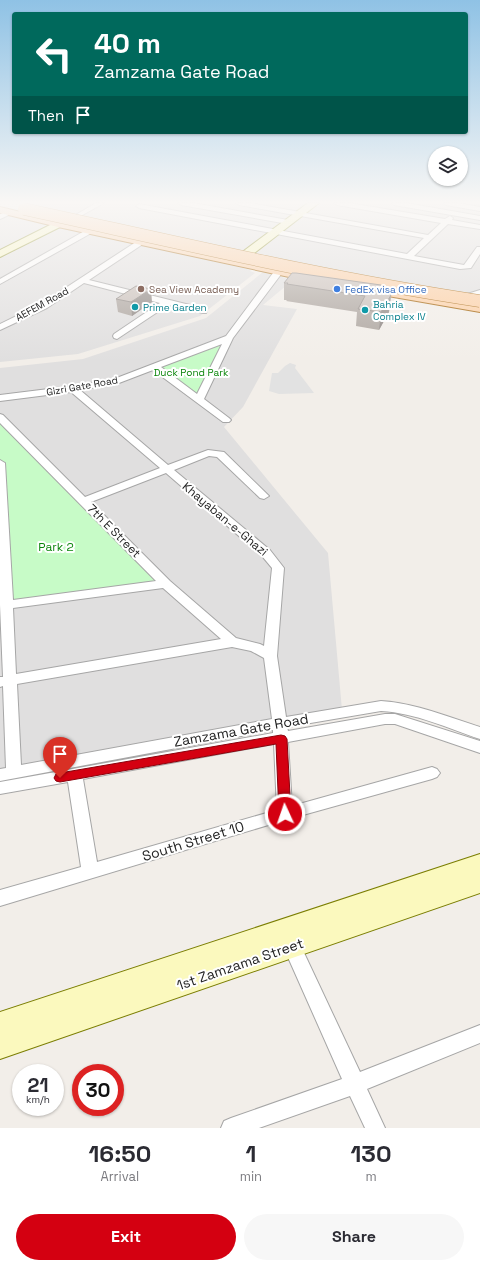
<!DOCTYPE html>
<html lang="en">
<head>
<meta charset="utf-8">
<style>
	:root { --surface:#fff; --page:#f7f7f7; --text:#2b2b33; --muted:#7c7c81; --accent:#d40011 }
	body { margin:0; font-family:"Space Grotesk",sans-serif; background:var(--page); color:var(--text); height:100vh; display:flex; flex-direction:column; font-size:15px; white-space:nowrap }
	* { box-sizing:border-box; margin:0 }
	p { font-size:13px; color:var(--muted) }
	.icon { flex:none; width:22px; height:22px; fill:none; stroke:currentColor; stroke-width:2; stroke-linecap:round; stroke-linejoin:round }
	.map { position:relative; height:1128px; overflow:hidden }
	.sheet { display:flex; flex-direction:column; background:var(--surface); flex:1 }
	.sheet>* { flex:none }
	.top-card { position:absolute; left:12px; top:12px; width:456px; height:122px; border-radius:4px; box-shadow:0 1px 3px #0004; background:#00695c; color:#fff; overflow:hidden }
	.fabs { position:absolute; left:428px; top:146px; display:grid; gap:8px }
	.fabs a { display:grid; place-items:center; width:40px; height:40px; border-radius:50%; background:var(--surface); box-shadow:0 1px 3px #0004; font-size:20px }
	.speed { position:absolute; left:12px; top:1064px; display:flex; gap:8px; font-size:20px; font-weight:700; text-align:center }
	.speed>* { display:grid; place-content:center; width:52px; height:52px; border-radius:50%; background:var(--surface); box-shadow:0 1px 3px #0004; line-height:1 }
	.speed small { font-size:10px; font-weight:400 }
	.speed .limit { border:6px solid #d22; background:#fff; color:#111 }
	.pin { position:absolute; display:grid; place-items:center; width:34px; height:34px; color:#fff; margin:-41px -17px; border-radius:50% 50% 50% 0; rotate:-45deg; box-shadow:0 0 4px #0007 }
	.pin .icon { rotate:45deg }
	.me { position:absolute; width:44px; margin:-22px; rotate:357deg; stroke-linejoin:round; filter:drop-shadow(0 0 3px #0008) }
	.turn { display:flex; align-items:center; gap:14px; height:84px; padding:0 16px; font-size:18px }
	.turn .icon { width:52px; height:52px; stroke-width:2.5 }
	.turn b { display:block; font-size:28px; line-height:34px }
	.then { display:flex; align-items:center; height:38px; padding:0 16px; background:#0003; gap:8px; font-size:15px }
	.eta { display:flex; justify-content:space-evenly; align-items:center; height:68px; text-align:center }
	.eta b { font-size:24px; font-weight:700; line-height:28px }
	.primary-button { display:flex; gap:8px; margin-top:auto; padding:8px 16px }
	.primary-button a { flex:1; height:46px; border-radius:24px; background:var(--accent); color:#fff; font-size:16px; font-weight:700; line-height:46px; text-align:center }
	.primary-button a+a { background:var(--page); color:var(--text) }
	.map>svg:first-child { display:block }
</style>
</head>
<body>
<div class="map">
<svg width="480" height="1128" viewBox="0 0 480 1128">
	<rect width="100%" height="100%" fill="#f2eee9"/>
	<path fill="#e0dfdf" d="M 22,203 L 480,203 L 480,296 L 442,291 L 241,253 Z
		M 0,211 L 251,270 L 250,271 L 255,273 L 200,316 L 78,354 L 0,362 Z
		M 263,272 L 293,280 L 263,305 L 297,309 L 243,407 L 224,427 L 328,553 L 342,710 L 0,770 L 0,368 L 83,359 L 206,318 Z"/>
	<path fill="#c7fbc7" d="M 229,338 L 199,400 L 155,367 Z
		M 0,417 L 166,584 L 6,605 L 0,481 Z"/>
	<path fill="#e2e2e2" d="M 290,363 L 296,365 L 295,368 L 314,393 L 279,394 L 269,391 L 272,373 L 278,373 L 285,366 Z"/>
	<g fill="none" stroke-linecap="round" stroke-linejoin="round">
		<defs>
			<path id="street" d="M 96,203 L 104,203 L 77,218 L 72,217 Z
				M 178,203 L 193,203 L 288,220 L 291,222 L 288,224 L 181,205 Z
				M 236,203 L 250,203 L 428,235 L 441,223 L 337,205 L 334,203 L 349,203 L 445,219 L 450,216 L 453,218 L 452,220 L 480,225 L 480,229 L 448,224 L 414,256 L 464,265 L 477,247 L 480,247 L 480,254 L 471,268 L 460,269 L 139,208 L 136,206 L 139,204 L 407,254 L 424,238 L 239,205 Z
				M 391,203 L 406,203 L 480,216 L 480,220 L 394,205 Z
				M 443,203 L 458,203 L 480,207 L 480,211 L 446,205 Z
				M 9,211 L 12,213 L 11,214 L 0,219 L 0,214 Z
				M 88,229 L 91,229 L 95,231 L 0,284 L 0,279 Z
				M 139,240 L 145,240 L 146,242 L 89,280 L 206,309 L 207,311 L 206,313 L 203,313 L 168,305 L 117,339 L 114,338 L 113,336 L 114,334 L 160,303 L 84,283 L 47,308 L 0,330 L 0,324 L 41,304 Z
				M 285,263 L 291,263 L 292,265 L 282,273 L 233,338 L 204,399 L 229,418 L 231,420 L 229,422 L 223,422 L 153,370 L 119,383 L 80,390 L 168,465 L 208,450 L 224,452 L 269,496 L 264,499 L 260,498 L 217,457 L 209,456 L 174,470 L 270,550 L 284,568 L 277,656 L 286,717 L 381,701 C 415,703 448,717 480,727 L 480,739 C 447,728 416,713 381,711 L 287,727 L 288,731 L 385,714 L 395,714 L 480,741 L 480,753 L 395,724 L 385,724 L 288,742 L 292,806 L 432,767 L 437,769 L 440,773 L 437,777 L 432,779 L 285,820 L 0,906 L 0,890 L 81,867 L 68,782 L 0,794 L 0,782 L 273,733 L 273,730 L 0,781 L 0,769 L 6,768 L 3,686 L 0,687 L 0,677 L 3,677 L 0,605 L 0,460 L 5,463 L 13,600 L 156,581 L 0,423 L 0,414 L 3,415 L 85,497 L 160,468 L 71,392 L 0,401 L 0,395 L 73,386 L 114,379 L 226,336 L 276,269 ZM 222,344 L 197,394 L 161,367 ZM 166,473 L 262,556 L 272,568 L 264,646 L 260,644 L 236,638 L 170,581 L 91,502 ZM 163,588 L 221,639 L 16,674 L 13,608 ZM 232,647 L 251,651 L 264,658 L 272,719 L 21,765 L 17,684 ZM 274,744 L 277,810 L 97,862 L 83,779 Z
				M 480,290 L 480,295 C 474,297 466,304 459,303 L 458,301 L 464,295 Z
				M 292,938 L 298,940 L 360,1072 L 480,1025 L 480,1043 L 367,1089 L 385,1128 L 365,1128 L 350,1096 L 259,1128 L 221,1128 L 224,1121 L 231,1118 L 342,1079 L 283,946 L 286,940 Z"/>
			<path id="secondary" d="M 308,203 L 319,203 L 249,257 L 241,257 L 240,255 L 241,253 Z
				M 58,221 L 62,222 L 63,224 L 62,226 L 0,257 L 0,250 Z
				M 480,854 L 480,893 L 0,1059 L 0,1012 Z"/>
			<path id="primary" d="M 0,207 L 58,221 L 317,275 L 321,276 L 323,279 L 321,282 L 317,283 L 58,227 L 0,213 Z
				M 363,284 L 480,304 L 480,312 L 359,291 L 357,288 L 359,285 Z"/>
		</defs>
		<use href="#street" stroke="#a6a6a6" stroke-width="2"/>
		<use href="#secondary" stroke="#7b7e03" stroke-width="2"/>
		<use href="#primary" stroke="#a05e00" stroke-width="2"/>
		<use href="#street" fill="#fff" fill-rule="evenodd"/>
		<use href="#secondary" fill="#fbf9be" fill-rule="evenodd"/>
		<use href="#primary" fill="#fdcea2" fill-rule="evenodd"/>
		<defs>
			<path id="primary-bridge" d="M 24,209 C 176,242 326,278 480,301"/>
		</defs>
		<use href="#primary-bridge" stroke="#a05e00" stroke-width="13" stroke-linecap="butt"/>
		<use href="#primary-bridge" stroke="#fdcea2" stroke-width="12"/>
	</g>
	<path fill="#aba39d" d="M 284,283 L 391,295 L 389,312 L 379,330 L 356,326 L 357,312 L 286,301 L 287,300 L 284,300 Z
		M 116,299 L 152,302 L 132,316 L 118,312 Z"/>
	<path fill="#8b8480" d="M 151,289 L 152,302 L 132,316 L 131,302 Z
		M 391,295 L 389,312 L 379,330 L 381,312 Z"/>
	<path fill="#c7bdb7" stroke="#8b8480" d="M 292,273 L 296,273 L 381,285 L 391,295 L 381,312 L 358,309 L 365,296 L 287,284 L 288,283 L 284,283 Z
		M 136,286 L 151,289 L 131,302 L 116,299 Z"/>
	<linearGradient id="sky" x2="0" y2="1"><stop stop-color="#8fc2e5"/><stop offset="0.56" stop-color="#f9f7f5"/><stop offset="1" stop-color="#f9f7f5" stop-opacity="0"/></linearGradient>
	<rect width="480" height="361" fill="url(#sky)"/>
	<path fill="#d40011" stroke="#8a000b" d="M 281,735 L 285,736 L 287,739 L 291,814 L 289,818 L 285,819 L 280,818 L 279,814 L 276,744 L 60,782 L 56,781 L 54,778 L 56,774 L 60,773 Z"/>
	<circle fill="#8d6e63" stroke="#fff" stroke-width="1.5" cx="141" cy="289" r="4"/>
	<circle fill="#3f7fe0" stroke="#fff" stroke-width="1.5" cx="337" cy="289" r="4"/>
	<g fill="#0f9aa8" stroke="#fff" stroke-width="1.5">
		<circle cx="135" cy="307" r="4"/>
		<circle cx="365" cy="310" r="4"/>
	</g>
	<g text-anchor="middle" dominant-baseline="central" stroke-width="4" stroke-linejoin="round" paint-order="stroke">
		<g font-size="10" fill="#785e54" stroke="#fff" text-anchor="start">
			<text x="149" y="289">Sea View Academy</text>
		</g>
		<g font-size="10" fill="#366cbe" stroke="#fff" text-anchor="start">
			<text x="345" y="289">FedEx visa Office</text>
		</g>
		<g font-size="10" fill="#222" stroke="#fff">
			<text transform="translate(42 304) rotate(-29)">AEFEM Road</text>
			<text transform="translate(82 386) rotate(-10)">Gizri Gate Road</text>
		</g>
		<g font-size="10" fill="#0d838f" stroke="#fff" text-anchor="start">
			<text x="373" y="304">Bahria<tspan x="373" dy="12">Complex IV</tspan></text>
			<text x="143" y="307">Prime Garden</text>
		</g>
		<g font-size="10" fill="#0a850a" stroke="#fff">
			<text x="191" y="372">Duck Pond Park</text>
		</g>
		<g font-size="12" fill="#222" stroke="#fff">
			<text transform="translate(225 519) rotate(40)">Khayaban-e-Ghazi</text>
			<text transform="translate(114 531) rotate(45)">7th E Street</text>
		</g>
		<g font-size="12" fill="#0a850a" stroke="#fff">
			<text x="56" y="547">Park 2</text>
		</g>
		<g font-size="14" fill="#222" stroke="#fff">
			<text transform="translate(241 730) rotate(-10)">Zamzama Gate Road</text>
			<text transform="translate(193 841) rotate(-17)">South Street 10</text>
			<text transform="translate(240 964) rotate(-19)">1st Zamzama Street</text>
		</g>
	</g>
</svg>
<div class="fabs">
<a><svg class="icon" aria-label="layers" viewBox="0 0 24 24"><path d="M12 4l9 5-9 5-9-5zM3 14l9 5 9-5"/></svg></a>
</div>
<div class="speed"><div>21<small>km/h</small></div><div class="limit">30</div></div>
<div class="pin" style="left:60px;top:778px;background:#d93025"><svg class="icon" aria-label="arrive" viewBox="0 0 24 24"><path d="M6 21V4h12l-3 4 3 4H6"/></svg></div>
<svg class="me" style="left:285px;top:814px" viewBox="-20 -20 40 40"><circle r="17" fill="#d40011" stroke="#fff" stroke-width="3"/><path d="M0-11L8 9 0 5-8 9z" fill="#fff"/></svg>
<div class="top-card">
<div class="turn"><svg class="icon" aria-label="left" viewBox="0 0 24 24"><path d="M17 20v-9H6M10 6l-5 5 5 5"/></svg><div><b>40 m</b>Zamzama Gate Road</div></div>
<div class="then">Then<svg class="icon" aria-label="arrive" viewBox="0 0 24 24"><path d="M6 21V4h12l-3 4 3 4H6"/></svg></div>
</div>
</div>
<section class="sheet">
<div class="eta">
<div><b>16:50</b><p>Arrival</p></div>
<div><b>1</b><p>min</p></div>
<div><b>130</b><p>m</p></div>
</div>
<div class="primary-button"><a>Exit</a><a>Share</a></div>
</section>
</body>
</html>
